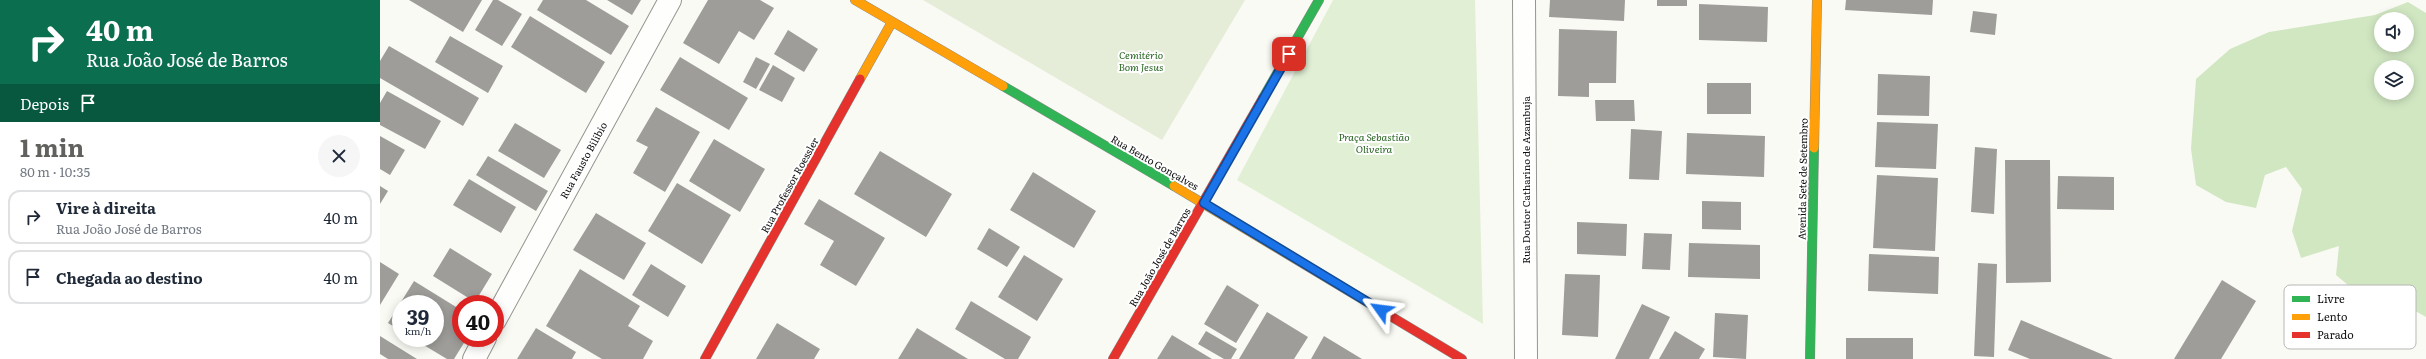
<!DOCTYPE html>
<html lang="pt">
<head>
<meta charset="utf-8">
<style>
	:root { --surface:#fff; --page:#f6f6f7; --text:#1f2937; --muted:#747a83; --line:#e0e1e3; --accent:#61615e }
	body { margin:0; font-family:Literata,serif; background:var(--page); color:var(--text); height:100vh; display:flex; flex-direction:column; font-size:15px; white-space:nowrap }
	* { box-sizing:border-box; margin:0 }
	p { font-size:13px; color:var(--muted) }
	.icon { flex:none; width:22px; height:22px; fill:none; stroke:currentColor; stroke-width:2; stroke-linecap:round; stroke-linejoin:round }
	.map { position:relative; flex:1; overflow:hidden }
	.sheet { display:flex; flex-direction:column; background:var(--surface); width:380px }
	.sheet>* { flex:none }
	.banner { background:#0b6e4f; color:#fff; overflow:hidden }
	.buttons { position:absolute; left:1994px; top:12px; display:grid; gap:8px }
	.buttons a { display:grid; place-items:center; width:40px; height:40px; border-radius:50%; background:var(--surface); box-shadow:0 2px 10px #0003; font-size:20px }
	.speed { position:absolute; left:12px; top:295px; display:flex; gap:8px; font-size:20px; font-weight:700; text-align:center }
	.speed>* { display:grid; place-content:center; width:52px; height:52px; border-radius:50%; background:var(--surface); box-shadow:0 2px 10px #0003; line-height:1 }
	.speed small { font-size:10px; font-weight:400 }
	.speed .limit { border:6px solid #d22; background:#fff; color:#111 }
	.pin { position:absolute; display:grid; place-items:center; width:34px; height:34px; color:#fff; margin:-17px; border-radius:8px; box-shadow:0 2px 6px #0006 }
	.me { position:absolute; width:44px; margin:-22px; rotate:301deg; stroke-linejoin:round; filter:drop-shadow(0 0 3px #0008) }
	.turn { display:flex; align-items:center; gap:14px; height:84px; padding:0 20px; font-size:18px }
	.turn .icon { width:52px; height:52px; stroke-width:2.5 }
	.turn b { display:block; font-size:28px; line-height:34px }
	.then { display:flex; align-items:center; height:38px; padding:0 20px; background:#0003; gap:8px; font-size:15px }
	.round { display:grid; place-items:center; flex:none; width:42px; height:42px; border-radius:21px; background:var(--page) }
	.head { display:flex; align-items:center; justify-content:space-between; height:68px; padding:0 20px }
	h1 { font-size:24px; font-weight:700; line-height:30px; color:var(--accent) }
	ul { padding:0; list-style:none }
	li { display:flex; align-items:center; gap:12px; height:54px; margin:0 8px 6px; padding:0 12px; border:2px solid var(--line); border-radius:12px }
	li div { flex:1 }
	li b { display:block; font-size:15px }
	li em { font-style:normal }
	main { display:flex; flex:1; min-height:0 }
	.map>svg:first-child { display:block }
</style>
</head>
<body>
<main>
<section class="sheet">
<div class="banner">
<div class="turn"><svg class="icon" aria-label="right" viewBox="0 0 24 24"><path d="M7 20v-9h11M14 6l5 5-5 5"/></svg><div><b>40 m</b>Rua João José de Barros</div></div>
<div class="then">Depois<svg class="icon" aria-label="arrive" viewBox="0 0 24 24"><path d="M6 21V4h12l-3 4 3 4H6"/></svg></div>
</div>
<div class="head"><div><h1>1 min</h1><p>80 m · 10:35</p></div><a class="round"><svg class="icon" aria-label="close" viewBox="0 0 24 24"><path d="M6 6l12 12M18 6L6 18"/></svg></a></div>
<ul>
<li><svg class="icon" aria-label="right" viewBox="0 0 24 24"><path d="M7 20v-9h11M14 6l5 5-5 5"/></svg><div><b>Vire à direita</b><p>Rua João José de Barros</p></div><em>40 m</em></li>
<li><svg class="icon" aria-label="arrive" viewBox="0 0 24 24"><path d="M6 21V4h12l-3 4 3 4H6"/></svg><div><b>Chegada ao destino</b></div><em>40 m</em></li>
</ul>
</section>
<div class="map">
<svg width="2046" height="359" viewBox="0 0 2046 359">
	<rect width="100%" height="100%" fill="#fafaf4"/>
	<path fill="#e1f0d5" d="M 953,0 L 1095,0 L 1103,324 L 857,180 Z"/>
	<path fill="#d1e7c2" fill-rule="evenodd" d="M 2028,2 L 2046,13 L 2046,317 L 2037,312 L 1993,306 L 1956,275 L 1959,246 L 1921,258 L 1912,231 L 1922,189 L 1906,167 L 1885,175 L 1876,208 L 1846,202 L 1816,185 L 1811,149 L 1816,79 L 1850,49 L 1889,32 L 1995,15 ZM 2001,19 L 2027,19 L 2027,45 L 2001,45 ZM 2001,67 L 2027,67 L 2027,93 L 2001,93 Z"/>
	<path fill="#e5ecd8" d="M 543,0 L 865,0 L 782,140 Z"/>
	<path fill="#9e9d99" d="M 29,0 L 102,0 L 83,32 Z
		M 113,0 L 118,0 L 142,14 L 122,46 L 95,30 Z
		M 163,0 L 206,0 L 249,26 L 231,55 L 157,10 Z
		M 227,0 L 261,0 L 252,15 Z
		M 328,0 L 380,0 L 394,8 L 374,40 L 359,31 L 339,64 L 303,43 Z
		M 1170,0 L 1245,0 L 1244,21 L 1169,17 Z
		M 1277,0 L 1307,0 L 1307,6 L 1277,6 Z
		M 1466,0 L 1553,0 L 1552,15 L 1465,10 Z
		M 1319,4 L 1388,7 L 1387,42 L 1319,40 Z
		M 1593,11 L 1617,14 L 1615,35 L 1590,32 Z
		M 150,16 L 225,62 L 206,93 L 131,47 Z
		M 1179,29 L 1237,31 L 1236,83 L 1209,83 L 1209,97 L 1178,96 Z
		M 408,30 L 438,49 L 424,72 L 394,54 Z
		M 70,36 L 123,66 L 108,93 L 55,62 Z
		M 9,46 L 99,98 L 83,126 L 0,78 L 0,61 Z
		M 300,57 L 368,98 L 349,130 L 280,90 Z
		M 376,57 L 390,64 L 376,89 L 363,82 Z
		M 393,65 L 415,78 L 402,102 L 379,90 Z
		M 1498,74 L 1550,76 L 1549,116 L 1497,115 Z
		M 1327,83 L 1371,83 L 1371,114 L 1327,114 Z
		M 7,91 L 61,121 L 45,149 L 0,125 L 0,103 Z
		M 1215,100 L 1254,100 L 1255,121 L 1216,121 Z
		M 276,107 L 320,132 L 285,192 L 253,173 L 268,147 L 256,141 Z
		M 1497,122 L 1558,124 L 1556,169 L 1495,167 Z
		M 135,123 L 181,150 L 164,178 L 118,151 Z
		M 1251,129 L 1282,131 L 1279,180 L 1249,179 Z
		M 1307,133 L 1385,136 L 1384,177 L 1306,174 Z
		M 0,136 L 25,150 L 10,175 L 0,169 Z
		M 334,139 L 385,169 L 360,212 L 309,181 Z
		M 1595,147 L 1617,149 L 1614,214 L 1591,212 Z
		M 500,151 L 572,194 L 546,237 L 474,194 Z
		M 108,156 L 168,191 L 156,211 L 96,175 Z
		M 1625,160 L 1670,160 L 1671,282 L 1626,283 Z
		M 653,172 L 716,211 L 694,248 L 630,210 Z
		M 1497,175 L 1558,178 L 1555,251 L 1493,248 Z
		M 1678,176 L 1734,177 L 1734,210 L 1677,209 Z
		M 89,179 L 136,207 L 121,233 L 73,205 Z
		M 297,183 L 351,215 L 322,264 L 268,231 Z
		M 0,186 L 8,191 L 0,204 Z
		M 439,199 L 505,238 L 476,286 L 440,265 L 454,241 L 424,224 Z
		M 1322,201 L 1361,202 L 1361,230 L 1322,229 Z
		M 216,213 L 266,243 L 244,280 L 193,250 Z
		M 1197,222 L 1247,224 L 1246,256 L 1197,254 Z
		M 609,228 L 640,247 L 627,267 L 597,249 Z
		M 1264,233 L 1292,234 L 1290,270 L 1262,269 Z
		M 1309,243 L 1380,245 L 1380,279 L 1308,277 Z
		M 70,248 L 112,274 L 95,302 L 53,276 Z
		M 1489,254 L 1559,257 L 1558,294 L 1488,291 Z
		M 644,255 L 683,279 L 657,321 L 618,297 Z
		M 0,262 L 19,274 L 0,305 Z
		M 1598,263 L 1617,264 L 1614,357 L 1594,356 Z
		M 271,264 L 306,286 L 288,317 L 252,295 Z
		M 200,269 L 260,306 L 248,326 L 273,341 L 263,359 L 222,359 L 166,326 Z
		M 1185,274 L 1220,275 L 1218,337 L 1182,335 Z
		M 1842,280 L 1876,301 L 1841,359 L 1794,359 Z
		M 34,281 L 81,310 L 81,338 L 87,338 L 74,359 L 67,359 L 32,338 L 55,338 L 55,304 L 21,304 L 21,331 L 8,323 Z
		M 847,285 L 879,305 L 856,343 L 824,324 Z
		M 591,301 L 651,337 L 638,359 L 625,359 L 575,329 Z
		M 1262,304 L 1290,317 L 1269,359 L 1235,359 Z
		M 887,312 L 928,337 L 914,359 L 859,359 Z
		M 1335,313 L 1368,315 L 1366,359 L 1333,357 Z
		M 1641,320 L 1733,359 L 1650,359 L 1628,350 Z
		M 397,323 L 440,349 L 434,359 L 376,359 Z
		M 156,328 L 196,352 L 192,359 L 137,359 Z
		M 537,328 L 588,359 L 518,359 Z
		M 826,331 L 857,349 L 851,359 L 844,359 L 818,344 Z
		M 1295,331 L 1325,349 L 1319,359 L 1279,359 Z
		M 792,335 L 832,359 L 777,359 Z
		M 0,336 L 37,359 L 8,359 L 0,354 Z
		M 944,336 L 982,359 L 931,359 Z
		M 1466,338 L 1533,338 L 1533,359 L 1466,359 Z"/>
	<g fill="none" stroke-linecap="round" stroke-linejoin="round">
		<defs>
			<path id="street" d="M 1144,0 L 1146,359
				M 115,320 L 290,0
				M 94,359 L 105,338"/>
			<path id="fast" d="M 623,86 L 794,186
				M 883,98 L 939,0
				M 1430,359 L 1434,148"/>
			<path id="slow" d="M 475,0 L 623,86
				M 480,79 L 512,22
				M 1434,148 L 1437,0
				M 794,186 L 1007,314"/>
			<path id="jam" d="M 1007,314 L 1082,359
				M 325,359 L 480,79
				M 733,359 L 883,98"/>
		</defs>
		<use href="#street" stroke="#949492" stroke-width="24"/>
		<use href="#fast" stroke="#8b8b88" stroke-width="10"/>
		<use href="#slow" stroke="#8b8b88" stroke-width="10"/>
		<use href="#jam" stroke="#8b8b88" stroke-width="10"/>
		<use href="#street" stroke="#fefefd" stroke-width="22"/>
		<use href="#fast" stroke="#30b455" stroke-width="9"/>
		<use href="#slow" stroke="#ff9f0a" stroke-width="9"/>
		<use href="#jam" stroke="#e5322d" stroke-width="9"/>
	</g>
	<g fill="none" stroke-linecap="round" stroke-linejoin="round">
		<defs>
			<path id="route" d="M 909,54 L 824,203 L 1001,310"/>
		</defs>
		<use href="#route" stroke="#114b97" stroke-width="10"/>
		<use href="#route" stroke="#1a73e8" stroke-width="7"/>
	</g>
	<g text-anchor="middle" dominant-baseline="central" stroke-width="4" stroke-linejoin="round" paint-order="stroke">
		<g font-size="10" font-style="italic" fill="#276420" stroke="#fff">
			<text x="761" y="54">Cemitério<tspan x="761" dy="12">Bom Jesus</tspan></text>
			<text x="994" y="136">Praça Sebastião<tspan x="994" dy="12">Oliveira</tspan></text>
		</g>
		<g font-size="10" fill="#0e0e0e" stroke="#fff">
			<text transform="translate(203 160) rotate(-61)">Rua Fausto Bilibio</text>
			<text transform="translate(775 162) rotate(30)">Rua Bento Gonçalves</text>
			<text transform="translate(1422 179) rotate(-89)">Avenida Sete de Setembro</text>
			<text transform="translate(1145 180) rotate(-90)">Rua Doutor Catharino de Azambuja</text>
			<text transform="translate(409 185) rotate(-61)">Rua Professor Roessler</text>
			<text transform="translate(779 257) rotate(-60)">Rua João José de Barros</text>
		</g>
	</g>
	<rect x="1904" y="285" width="132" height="64" rx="6" fill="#fff" stroke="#b7b7b7" stroke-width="1"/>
	<rect x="1912" y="296" width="18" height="6" fill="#30b455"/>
	<rect x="1912" y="314" width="18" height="6" fill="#ff9f0a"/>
	<rect x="1912" y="332" width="18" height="6" fill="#e5322d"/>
	<g font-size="11" fill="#0e0e0e">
		<text x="1937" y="303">Livre</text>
		<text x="1937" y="321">Lento</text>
		<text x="1937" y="339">Parado</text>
	</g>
</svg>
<div class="buttons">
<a><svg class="icon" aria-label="sound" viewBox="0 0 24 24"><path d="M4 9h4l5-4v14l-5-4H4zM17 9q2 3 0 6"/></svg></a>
<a><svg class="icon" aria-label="layers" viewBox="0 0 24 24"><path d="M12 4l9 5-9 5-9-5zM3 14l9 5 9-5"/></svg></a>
</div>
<div class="speed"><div>39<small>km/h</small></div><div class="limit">40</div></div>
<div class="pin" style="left:909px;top:54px;background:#d93025"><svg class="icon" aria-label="arrive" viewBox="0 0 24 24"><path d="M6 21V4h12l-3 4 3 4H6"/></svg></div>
<svg class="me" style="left:1001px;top:310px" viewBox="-20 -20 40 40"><path d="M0-17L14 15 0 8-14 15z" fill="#1a73e8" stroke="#fff" stroke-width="4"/></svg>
</div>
</main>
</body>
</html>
